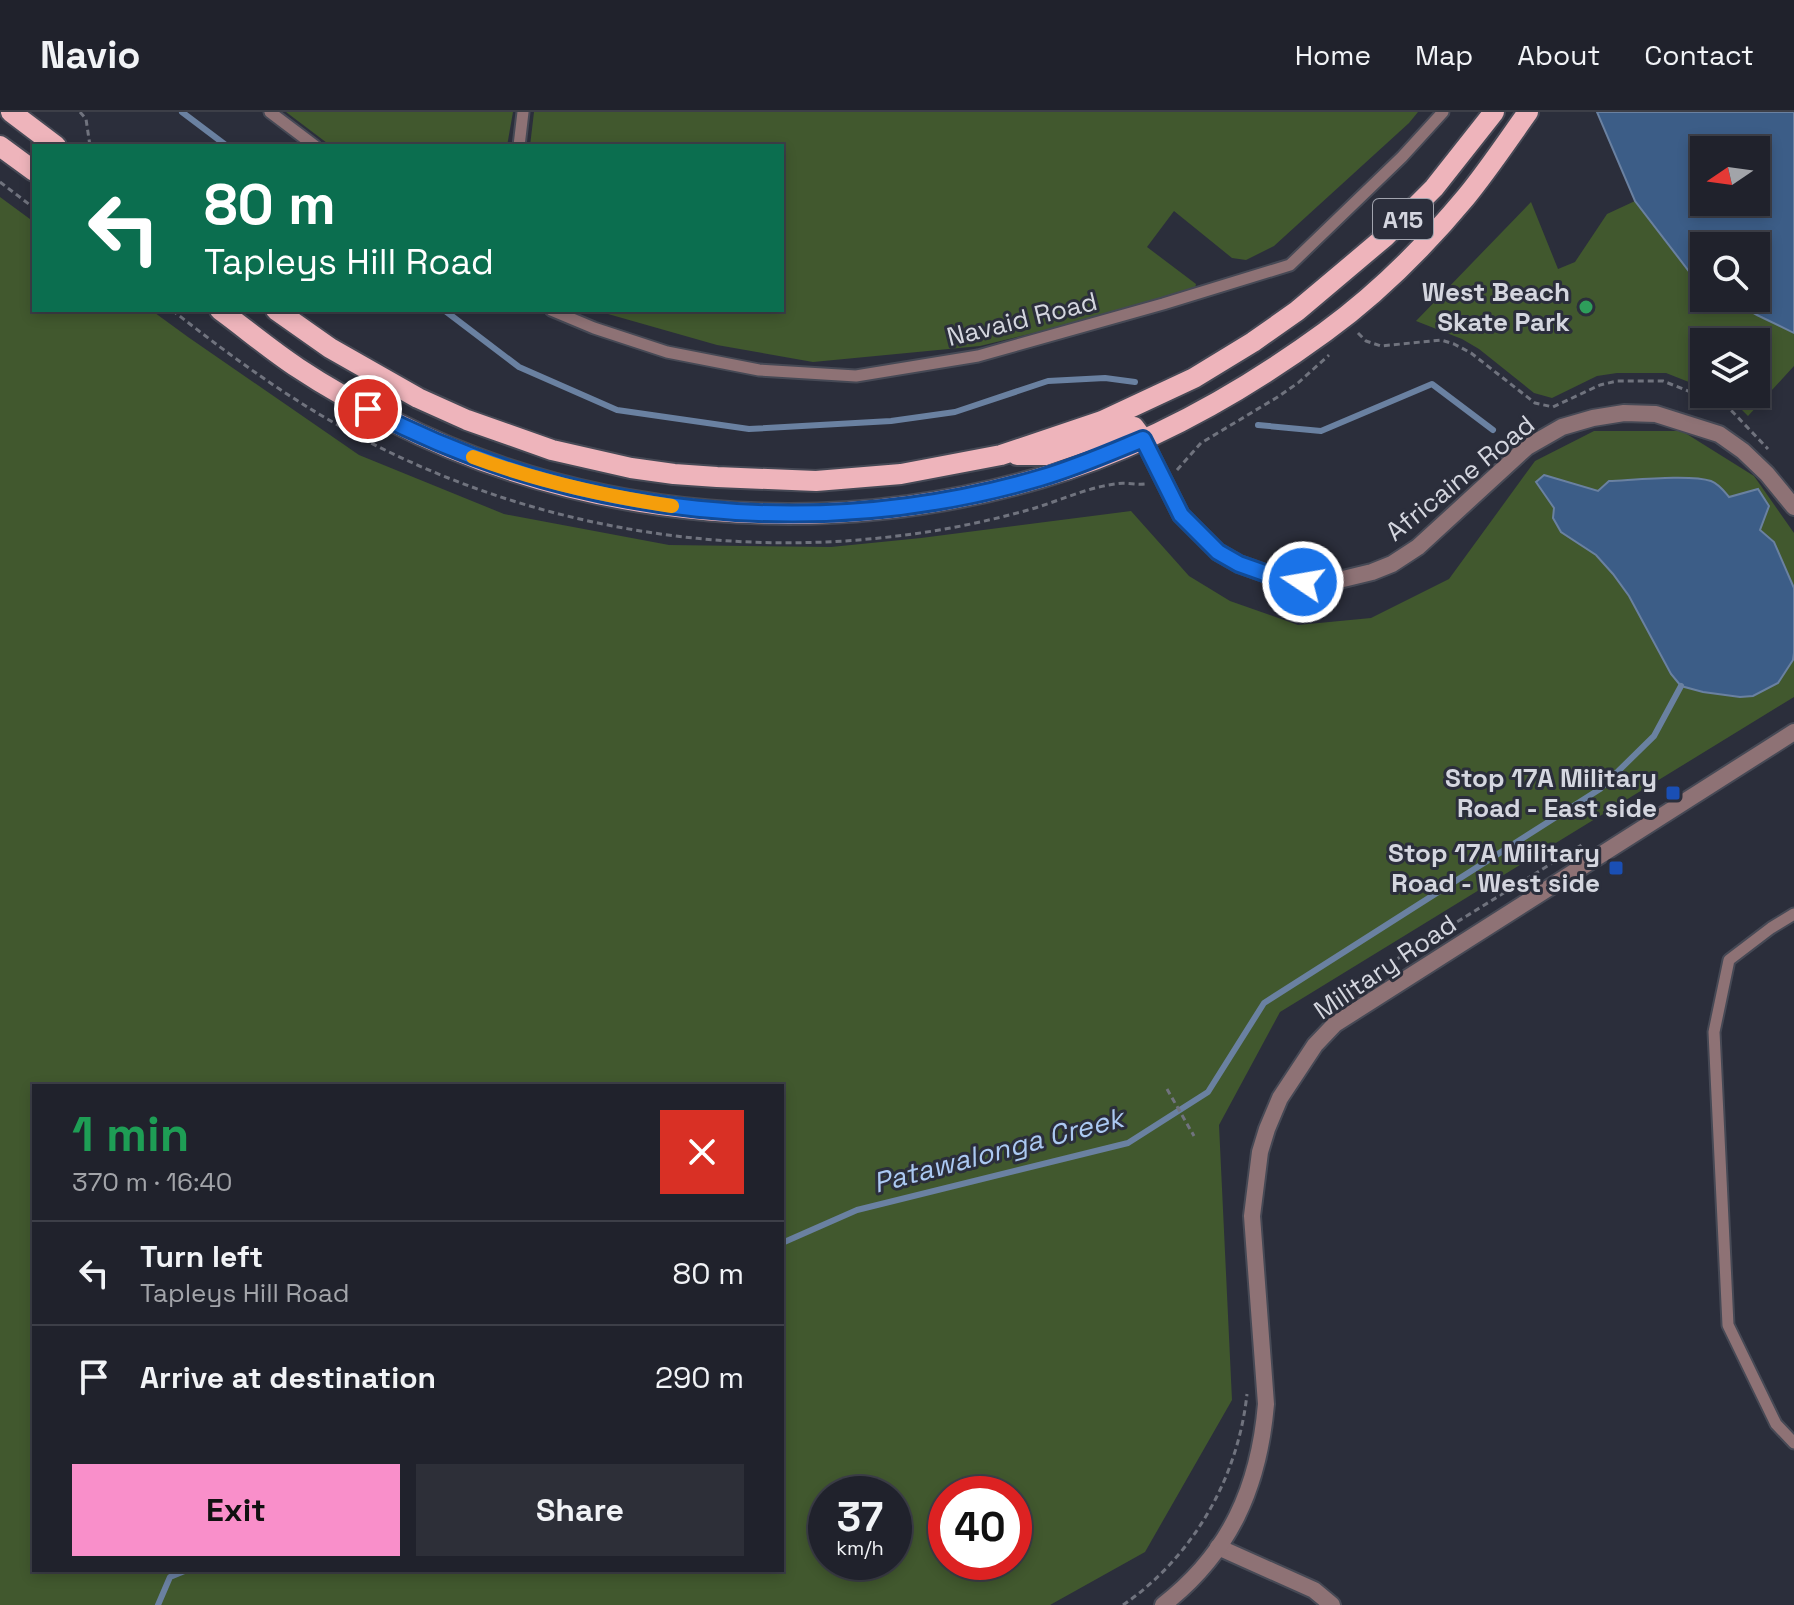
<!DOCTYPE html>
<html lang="en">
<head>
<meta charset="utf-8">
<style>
	:root { --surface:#20222c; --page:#2d2f38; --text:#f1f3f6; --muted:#a2a4a9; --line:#3d3f48; --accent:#f98fca }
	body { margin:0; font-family:"Space Grotesk",sans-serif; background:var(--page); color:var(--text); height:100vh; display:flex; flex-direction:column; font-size:30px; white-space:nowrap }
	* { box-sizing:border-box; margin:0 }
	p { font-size:26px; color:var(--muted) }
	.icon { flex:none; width:44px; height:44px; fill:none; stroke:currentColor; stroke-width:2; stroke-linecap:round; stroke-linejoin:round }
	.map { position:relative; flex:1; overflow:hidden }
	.panel { position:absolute; left:32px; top:972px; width:752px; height:488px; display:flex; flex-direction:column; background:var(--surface); border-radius:0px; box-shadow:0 4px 12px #0003,0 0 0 2px var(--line) }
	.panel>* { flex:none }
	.top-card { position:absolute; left:32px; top:32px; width:752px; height:168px; border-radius:0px; box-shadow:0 4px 12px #0003,0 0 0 2px var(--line); background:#0b6e4f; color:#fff; overflow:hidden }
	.needle { width:52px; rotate:257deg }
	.buttons { position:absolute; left:1690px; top:24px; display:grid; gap:16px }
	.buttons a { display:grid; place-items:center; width:80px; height:80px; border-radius:0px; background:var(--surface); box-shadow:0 4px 12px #0003,0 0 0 2px var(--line); font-size:40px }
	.speed { position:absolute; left:808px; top:1364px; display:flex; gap:16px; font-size:40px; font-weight:700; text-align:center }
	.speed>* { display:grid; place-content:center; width:104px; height:104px; border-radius:50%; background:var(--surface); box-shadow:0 4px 12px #0003,0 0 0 2px var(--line); line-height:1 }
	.speed small { font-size:20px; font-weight:400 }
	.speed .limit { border:12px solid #d22; background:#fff; color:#111 }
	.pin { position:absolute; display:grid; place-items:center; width:68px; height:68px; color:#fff; margin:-34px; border:4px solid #fff; border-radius:50%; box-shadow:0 2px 8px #0007 }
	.me { position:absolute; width:88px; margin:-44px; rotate:282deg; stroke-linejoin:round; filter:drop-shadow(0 0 6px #0008) }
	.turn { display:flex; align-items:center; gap:28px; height:168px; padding:0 40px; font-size:36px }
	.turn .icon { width:104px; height:104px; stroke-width:2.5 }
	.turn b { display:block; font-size:56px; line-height:68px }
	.round { display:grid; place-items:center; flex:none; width:84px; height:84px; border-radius:0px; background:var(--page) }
	.summary { display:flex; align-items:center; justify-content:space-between; height:136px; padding:0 40px }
	h1 { font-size:48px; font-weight:800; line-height:60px; color:#1e9e55 }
	.cta { display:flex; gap:16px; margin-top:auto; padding:16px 40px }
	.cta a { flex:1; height:92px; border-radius:0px; background:var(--accent); color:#111; font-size:32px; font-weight:800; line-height:92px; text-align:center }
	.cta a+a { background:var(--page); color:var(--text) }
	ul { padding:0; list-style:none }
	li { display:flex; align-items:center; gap:24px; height:104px; padding:0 40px; border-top:2px solid var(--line) }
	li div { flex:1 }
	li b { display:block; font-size:30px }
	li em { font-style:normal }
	header { display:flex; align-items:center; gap:48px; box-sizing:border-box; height:112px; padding:0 40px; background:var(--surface); border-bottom:2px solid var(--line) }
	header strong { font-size:38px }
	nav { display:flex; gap:44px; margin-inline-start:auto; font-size:28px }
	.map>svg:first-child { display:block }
</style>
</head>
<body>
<header>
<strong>Navio</strong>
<nav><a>Home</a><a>Map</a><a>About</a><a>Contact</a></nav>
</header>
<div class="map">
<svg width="1794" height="1493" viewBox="0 0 1794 1493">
	<rect width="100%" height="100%" fill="#2b2e3b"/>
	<path fill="#41582e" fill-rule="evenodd" d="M 286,0 L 513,0 L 507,34 L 331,34 Z
		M 534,0 L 1418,0 L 1409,11 L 1274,134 L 1246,148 L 1232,146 L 1174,99 L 1147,135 L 1196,172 L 1195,177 L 1092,207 L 980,234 L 813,250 L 717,233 L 594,198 L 782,198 L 782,34 L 530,34 Z
		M 0,85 L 34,110 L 34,198 L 151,198 L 188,225 L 359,343 L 504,402 L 669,433 L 831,435 L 921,426 L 1131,399 L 1189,464 L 1230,489 L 1298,513 L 1371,506 L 1449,467 L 1535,349 L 1594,319 L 1682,319 L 1754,364 L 1794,421 L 1794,585 L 1280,900 L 1219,1013 L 1232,1288 L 1145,1440 L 1050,1493 L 0,1493 ZM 34,974 L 782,974 L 782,1458 L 34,1458 ZM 826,1382 L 894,1382 L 894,1450 L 826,1450 ZM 946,1382 L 1014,1382 L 1014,1450 L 946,1450 Z
		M 1635,89 L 1691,162 L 1704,171 L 1704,186 L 1728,186 L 1757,203 L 1794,221 L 1794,254 L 1748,304 L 1731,287 L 1718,282 L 1756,282 L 1756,230 L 1704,230 L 1704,276 L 1666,261 L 1617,261 L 1597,264 L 1552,286 L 1534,281 L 1479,237 L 1462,227 L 1416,209 L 1531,90 L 1558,157 L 1575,150 L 1607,102 Z"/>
	<path fill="#3c5d87" stroke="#6a81a1" stroke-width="2" fill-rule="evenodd" d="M 1597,0 L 1794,0 L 1794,221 L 1757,203 L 1728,186 L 1756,186 L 1756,134 L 1704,134 L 1704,171 L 1691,162 L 1635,89 ZM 1704,38 L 1756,38 L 1756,90 L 1704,90 Z
		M 1544,363 L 1598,379 L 1609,369 C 1633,368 1691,362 1711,369 C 1719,372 1724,379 1729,385 L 1758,377 L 1769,394 L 1760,418 L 1774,430 L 1794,476 L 1794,541 L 1793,548 L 1778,571 L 1753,584 L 1740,585 L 1703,580 L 1681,574 L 1671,562 L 1629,484 L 1613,462 L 1596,443 L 1561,420 L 1553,406 L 1554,396 L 1536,370 Z"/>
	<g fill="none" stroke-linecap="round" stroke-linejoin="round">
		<path stroke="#6a81a1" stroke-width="6" d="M 182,0 L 227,34
			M 444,198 L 519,255 L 617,298 L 749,317 L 891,309 L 955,300 L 1048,269 L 1105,266 L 1135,270
			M 1258,313 L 1321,319 L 1432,272 L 1493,318
			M 782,1131 L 857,1098 L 1128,1031 L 1208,980 L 1264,891 L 1600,677 L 1654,624 L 1681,574
			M 158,1493 L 170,1465 L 187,1458"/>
		<defs>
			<path id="service" d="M 270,0 L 315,34
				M 519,34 L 523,0
				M 551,198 L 594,216 L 667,240 L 759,258 L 856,264 L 978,244 L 1163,192 L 1290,153 L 1402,45 L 1443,0
				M 1794,802 L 1771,816 L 1729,848 L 1714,920 L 1728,1213 L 1776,1312 L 1794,1331"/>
			<path id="minor" d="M 1218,1435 L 1314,1478 L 1332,1493"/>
			<path id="tertiary" d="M 1143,327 L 1181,403 L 1218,440 L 1239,452 L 1270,463 L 1303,470 L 1339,468 L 1372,460 L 1392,452 L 1418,435 L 1527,335 L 1562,315 L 1593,306 L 1624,301 L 1656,302 L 1719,322 L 1743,339 L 1767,362 L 1794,395
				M 1163,1493 C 1230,1441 1259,1375 1266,1292 L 1252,1104 L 1260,1040 L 1267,1017 L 1280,986 L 1315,933 L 1335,912 L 1794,620"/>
			<path id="primary" d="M 11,0 L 56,34
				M 0,34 L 34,59
				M 220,198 C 246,217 272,239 298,256 C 328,276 359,293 390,308 C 588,410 827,428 1040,366 C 1141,337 1240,282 1325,220 C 1376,183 1426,133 1466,85 C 1488,58 1508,28 1528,0
				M 276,198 L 330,236 L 418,286 L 467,308 L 552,338 L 631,356 L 674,362 L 717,365 L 816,369 L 901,362 L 1001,343 L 1102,309 L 1194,266 L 1253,230 L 1297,199 L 1386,124 L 1434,76 L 1494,0
				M 1017,343 L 1045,343 L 1121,317 L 1134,315 L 1143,327"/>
		</defs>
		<use href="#service" stroke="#464955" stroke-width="15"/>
		<use href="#minor" stroke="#464955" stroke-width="20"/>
		<use href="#tertiary" stroke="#464955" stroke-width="20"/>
		<use href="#primary" stroke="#464955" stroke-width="24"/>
		<path stroke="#70737e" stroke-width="3" stroke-dasharray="6 4" stroke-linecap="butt" d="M 80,0 L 86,7 L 90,34
			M 0,70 L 34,96
			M 172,198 C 224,239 278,279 336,312 C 504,408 705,448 897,424 C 941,419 985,410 1028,398 C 1057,390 1085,376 1115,372 C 1125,370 1135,373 1145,372
			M 1358,221 L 1366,229 L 1381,234 L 1441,228 L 1454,232 L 1471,241 L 1535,291 L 1553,295 L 1600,273 L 1617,269 L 1663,269 L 1728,295 L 1768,337
			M 1177,358 L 1201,331 L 1276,286 L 1298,271 L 1329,243
			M 1340,886 L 1354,874 L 1389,852 L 1583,732
			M 1167,977 L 1194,1024
			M 1123,1493 C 1193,1445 1238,1366 1247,1282"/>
		<use href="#service" stroke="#8e7275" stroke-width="11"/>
		<use href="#minor" stroke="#8e7275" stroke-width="16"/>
		<use href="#tertiary" stroke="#8e7275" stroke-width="16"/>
		<use href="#primary" stroke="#eeb4bb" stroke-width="20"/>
	</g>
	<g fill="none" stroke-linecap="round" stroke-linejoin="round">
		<defs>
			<path id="route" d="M 368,297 C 573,406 818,431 1040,366 C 1075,356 1109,341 1143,327 L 1181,403 L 1218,440 L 1239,452 L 1270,463 L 1303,470"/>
		</defs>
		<use href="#route" stroke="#114b97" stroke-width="20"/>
		<use href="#route" stroke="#1a73e8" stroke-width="14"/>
		<path stroke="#f59e0b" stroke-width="14" d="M 473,345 C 537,369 604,384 672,394"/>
	</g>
	<circle fill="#2e9e5b" stroke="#2b2e3b" stroke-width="3" cx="1586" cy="195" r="8"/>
	<g fill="#1a4fb4" stroke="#2b2e3b" stroke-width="3">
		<rect x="1665" y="673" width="16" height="16" rx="4"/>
		<rect x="1608" y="748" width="16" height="16" rx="4"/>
	</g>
	<g text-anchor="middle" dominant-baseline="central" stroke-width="6" stroke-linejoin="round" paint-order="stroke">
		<rect fill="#2b2e3b" stroke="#a1a4ae" stroke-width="2" x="1373" y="87" width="60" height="40" rx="6"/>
		<g font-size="24" font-weight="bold" fill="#d4d6df">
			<text x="1403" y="107">A15</text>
		</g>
		<g font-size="26" font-weight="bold" fill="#d4d6df" stroke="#2b2e3b" text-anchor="end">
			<text x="1570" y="180">West Beach<tspan x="1570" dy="30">Skate Park</tspan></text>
			<text x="1657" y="666">Stop 17A Military<tspan x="1657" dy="30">Road - East side</tspan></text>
			<text x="1600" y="741">Stop 17A Military<tspan x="1600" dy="30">Road - West side</tspan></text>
		</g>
		<g font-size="26" fill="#d4d6df" stroke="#2b2e3b">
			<text transform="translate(1022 207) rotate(-14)">Navaid Road</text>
			<text transform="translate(1460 366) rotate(-39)">Africaine Road</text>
			<text transform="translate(1385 855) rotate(-34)">Military Road</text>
		</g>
		<g font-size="28" font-style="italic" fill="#abc9f2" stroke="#2b2e3b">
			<text transform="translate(998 1038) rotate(-15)">Patawalonga Creek</text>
		</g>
	</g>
</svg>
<div class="buttons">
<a><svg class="needle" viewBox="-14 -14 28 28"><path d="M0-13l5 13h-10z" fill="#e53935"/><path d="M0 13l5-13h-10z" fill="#a2a4a9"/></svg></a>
<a><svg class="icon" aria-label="search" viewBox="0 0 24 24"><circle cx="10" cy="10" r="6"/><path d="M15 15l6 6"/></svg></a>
<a><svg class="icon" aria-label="layers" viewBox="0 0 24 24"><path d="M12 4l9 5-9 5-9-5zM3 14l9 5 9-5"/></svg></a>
</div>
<div class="speed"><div>37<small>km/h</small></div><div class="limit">40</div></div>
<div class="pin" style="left:368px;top:297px;background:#d93025"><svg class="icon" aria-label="arrive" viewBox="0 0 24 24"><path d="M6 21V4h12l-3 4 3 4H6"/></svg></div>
<svg class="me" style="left:1303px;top:470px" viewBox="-20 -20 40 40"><circle r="17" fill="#1a73e8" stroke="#fff" stroke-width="3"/><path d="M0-11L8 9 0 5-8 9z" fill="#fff"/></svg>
<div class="top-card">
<div class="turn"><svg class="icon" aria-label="left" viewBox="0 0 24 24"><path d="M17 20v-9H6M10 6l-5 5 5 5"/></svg><div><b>80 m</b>Tapleys Hill Road</div></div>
</div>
<section class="panel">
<div class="summary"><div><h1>1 min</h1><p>370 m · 16:40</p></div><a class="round" style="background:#d93025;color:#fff"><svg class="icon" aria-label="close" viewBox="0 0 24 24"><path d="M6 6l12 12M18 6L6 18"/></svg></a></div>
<ul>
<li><svg class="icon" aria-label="left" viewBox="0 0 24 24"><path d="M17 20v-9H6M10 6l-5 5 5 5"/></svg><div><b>Turn left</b><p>Tapleys Hill Road</p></div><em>80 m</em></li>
<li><svg class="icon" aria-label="arrive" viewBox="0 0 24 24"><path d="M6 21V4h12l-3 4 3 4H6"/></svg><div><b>Arrive at destination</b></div><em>290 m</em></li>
</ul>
<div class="cta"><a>Exit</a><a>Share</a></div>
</section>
</div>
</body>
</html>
